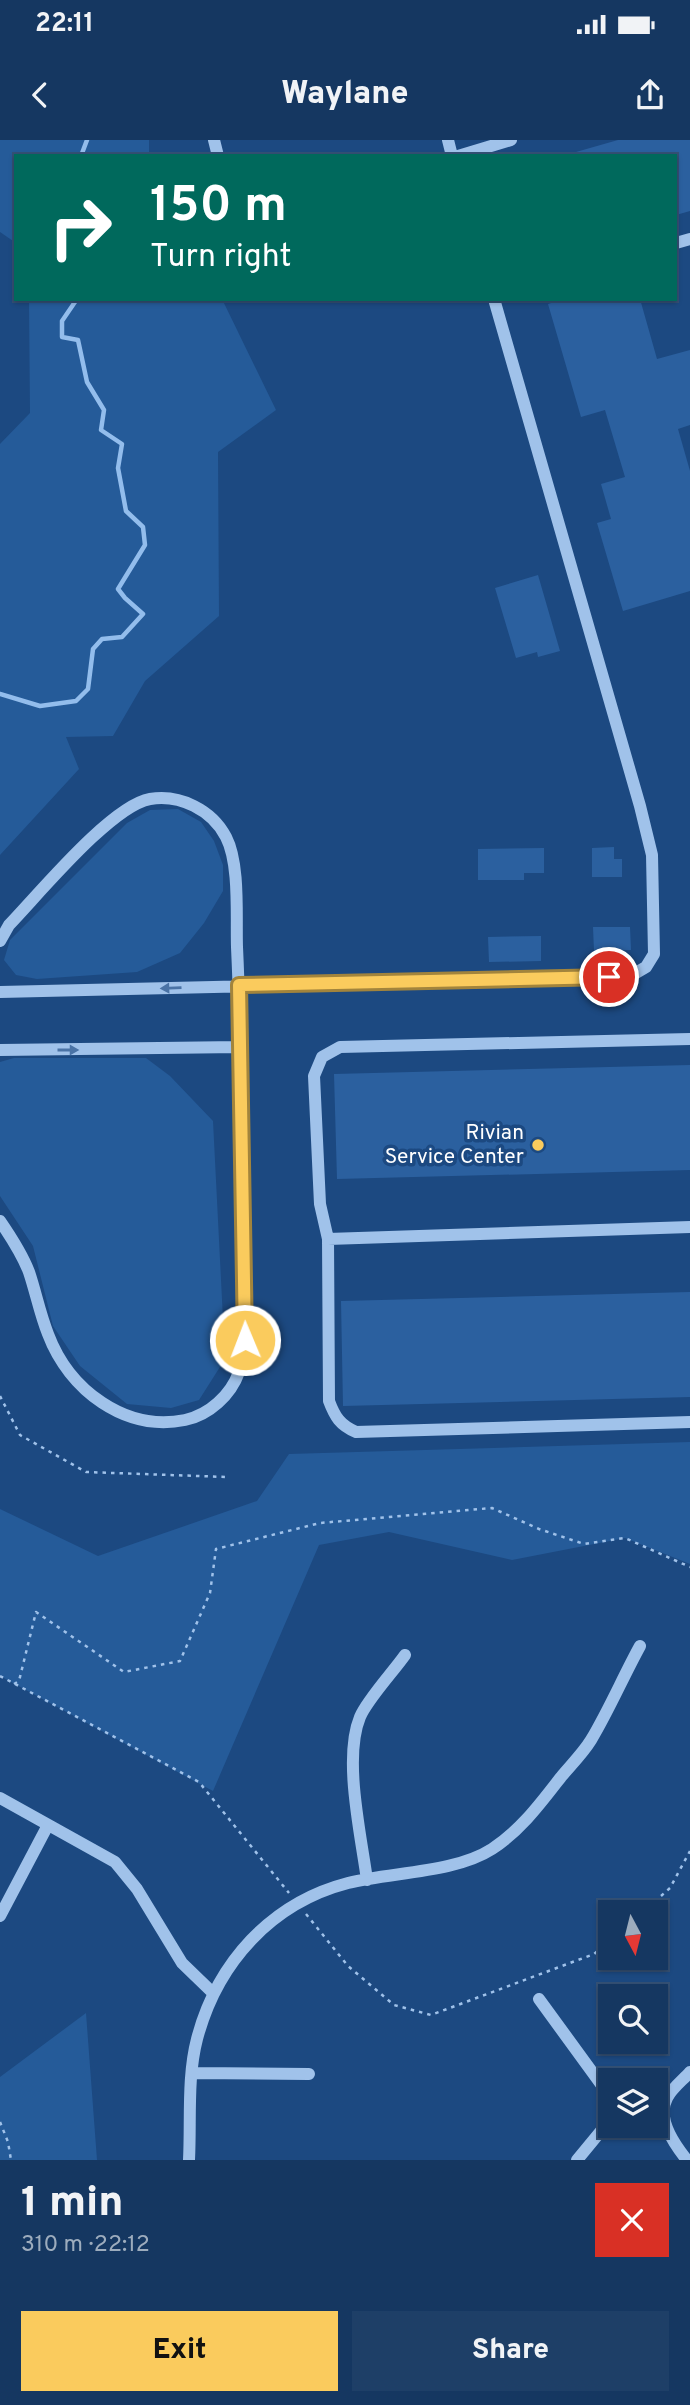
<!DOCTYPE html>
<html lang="en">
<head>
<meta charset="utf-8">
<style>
	:root { --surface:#153761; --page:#1e3f67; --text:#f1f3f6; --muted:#9dacbd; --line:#345176; --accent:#facb5d }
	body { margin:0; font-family:Overpass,sans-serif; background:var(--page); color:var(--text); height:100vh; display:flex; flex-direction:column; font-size:26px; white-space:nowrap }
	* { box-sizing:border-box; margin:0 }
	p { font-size:23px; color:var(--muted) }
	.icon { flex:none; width:38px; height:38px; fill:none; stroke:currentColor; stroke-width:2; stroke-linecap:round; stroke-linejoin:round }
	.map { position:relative; height:2020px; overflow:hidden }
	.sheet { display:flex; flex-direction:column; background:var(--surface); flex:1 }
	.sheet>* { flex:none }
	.top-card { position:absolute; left:14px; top:14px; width:663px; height:147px; border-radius:0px; box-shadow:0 2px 5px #0004,0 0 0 2px var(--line); background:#00695c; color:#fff; overflow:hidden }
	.needle { width:46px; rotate:173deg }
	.buttons { position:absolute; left:598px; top:1760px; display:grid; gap:14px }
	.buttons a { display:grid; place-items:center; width:70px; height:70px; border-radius:0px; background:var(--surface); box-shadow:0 2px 5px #0004,0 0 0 2px var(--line); font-size:35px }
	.pin { position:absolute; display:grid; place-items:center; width:60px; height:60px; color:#fff; margin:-30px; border:4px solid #fff; border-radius:50%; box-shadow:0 2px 7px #0007 }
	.me { position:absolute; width:77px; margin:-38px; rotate:359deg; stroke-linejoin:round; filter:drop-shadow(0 0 5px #0008) }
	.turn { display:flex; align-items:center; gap:24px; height:147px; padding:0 21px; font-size:32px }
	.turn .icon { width:91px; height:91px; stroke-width:2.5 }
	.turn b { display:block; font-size:49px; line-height:60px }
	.round { display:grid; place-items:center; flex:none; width:74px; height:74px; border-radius:0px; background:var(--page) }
	.summary { display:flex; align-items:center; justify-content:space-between; height:119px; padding:0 21px }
	h1 { font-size:42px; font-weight:800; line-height:52px }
	.cta { display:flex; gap:14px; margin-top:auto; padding:14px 21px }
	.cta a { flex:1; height:80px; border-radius:0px; background:var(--accent); color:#111; font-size:28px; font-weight:800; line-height:80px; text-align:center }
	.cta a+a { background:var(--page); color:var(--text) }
	.status { display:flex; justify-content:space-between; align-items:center; height:49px; padding:0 35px; background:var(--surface); direction:ltr }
	.status svg { height:19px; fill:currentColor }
	header { display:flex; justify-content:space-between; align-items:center; height:91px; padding:0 21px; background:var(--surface); font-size:32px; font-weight:800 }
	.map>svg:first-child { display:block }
</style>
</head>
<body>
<div class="status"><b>22:11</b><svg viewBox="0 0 49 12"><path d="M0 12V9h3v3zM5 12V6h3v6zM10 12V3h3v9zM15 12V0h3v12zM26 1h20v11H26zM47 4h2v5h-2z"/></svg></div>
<header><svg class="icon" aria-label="back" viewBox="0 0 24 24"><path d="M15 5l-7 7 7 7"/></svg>Waylane<svg class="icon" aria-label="share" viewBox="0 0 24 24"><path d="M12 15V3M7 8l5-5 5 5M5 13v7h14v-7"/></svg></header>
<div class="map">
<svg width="690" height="2020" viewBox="0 0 690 2020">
	<rect width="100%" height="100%" fill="#1c4981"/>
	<path fill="#255b99" d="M 0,0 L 149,0 L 149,16 L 16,16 L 16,103 L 0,92 Z
		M 29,159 L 222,159 L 276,270 L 218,312 L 219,476 L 145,541 L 113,596 L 66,597 L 79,629 L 0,715 L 0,304 L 30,273 Z
		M 178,669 L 201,682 L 214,701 L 223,725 L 223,751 L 204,783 L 180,813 L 137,832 L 37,839 L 16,835 L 4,820 L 10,800 L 127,683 L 150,670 Z
		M 14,918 L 146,918 L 170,936 L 213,981 L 225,1219 L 199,1260 L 171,1268 L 127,1264 L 80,1226 L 53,1186 L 33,1106 L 0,1056 L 0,922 Z
		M 690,1302 L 690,1424 L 625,1398 L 512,1420 L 389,1392 L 319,1405 L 213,1651 L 0,1536 L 0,1369 L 98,1416 L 257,1361 L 289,1314 Z
		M 86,1873 L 97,2020 L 0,2020 L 0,1937 Z"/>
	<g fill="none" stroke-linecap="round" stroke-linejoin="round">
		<path stroke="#93bdec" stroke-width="4.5" d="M 81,16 L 87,0
			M 0,554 L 40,566 L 76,561 L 88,549 L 93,509 L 102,499 L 122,497 L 143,474 L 125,458 L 118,449 L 145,405 L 143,387 L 126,371 L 118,328 L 122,304 L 101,290 L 104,270 L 87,242 L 78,200 L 62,197 L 62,181 L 77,159"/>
	</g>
	<path fill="#2b609f" d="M 618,0 L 690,0 L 690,71 L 676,75 L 676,16 L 577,16 L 576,12 Z
		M 564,159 L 640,159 L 657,219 L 690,210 L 690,285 L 678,289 L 690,331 L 690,451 L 623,471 L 597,383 L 611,379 L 601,344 L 625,337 L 605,270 L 581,277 L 548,164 Z
		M 538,435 L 560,511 L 538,517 L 537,512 L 516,518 L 495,448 Z
		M 614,707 L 614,719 L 622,719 L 622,737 L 592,737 L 592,708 Z
		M 544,708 L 544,733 L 524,733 L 524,740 L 478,740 L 478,709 Z
		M 593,787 L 630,787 L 631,810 L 594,811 Z
		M 541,796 L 541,821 L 489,822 L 488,797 Z
		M 690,925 L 690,1030 L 337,1039 L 334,934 Z
		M 690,1152 L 690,1257 L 343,1266 L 341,1161 Z"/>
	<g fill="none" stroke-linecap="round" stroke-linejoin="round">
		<path stroke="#a0c2ea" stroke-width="2.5" stroke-dasharray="3.5 5" stroke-linecap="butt" d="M 0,1256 L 20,1295 L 86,1332 L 226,1337
			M 0,1536 L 199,1642 L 289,1753
			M 14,1544 L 19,1541 L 36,1472 L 124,1532 L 180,1521 L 210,1453 L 216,1409 L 320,1383 L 492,1368 L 539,1389 L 584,1404 L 625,1398 L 690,1427
			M 642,1773 L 670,1748 L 690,1711
			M 306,1774 L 348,1826 L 394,1865 L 431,1875 L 594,1814 L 611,1800
			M 0,1982 L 8,2002 L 11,2020"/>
		<path stroke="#a0c2ea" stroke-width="12" d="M 214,0 L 218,16
			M 448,0 L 452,16
			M 458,16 L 511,0
			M 676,103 L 690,99
			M 0,801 L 9,785 C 39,754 111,666 150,659 C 180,654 212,670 226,697 C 240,724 236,776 237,807 C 243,938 243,1069 245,1200 C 243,1211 243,1223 239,1232 C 231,1255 209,1275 185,1280 C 125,1292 69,1250 48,1194 C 40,1174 36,1153 29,1132 C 22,1114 11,1097 0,1081
			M 0,852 L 629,837 L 646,827 L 654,814 L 652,715 L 640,666 L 494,159
			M 690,899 L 340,907 L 322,917 L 314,936 L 320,1064 L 328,1099 L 329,1261 C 335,1277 340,1285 356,1292 L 690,1282
			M 0,910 L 239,907
			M 328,1099 L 690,1087
			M 0,1658 L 115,1722 L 137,1749 L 182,1823 L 213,1853
			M 367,1740 C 361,1695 343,1618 360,1577 C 367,1560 393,1532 405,1515
			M 0,1776 L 48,1685
			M 539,1859 L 606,1951 L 611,1965
			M 193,1933 L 309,1934
			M 189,2020 C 191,1981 187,1937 197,1899 C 217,1823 271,1763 348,1743 C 391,1732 455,1733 492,1709 C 521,1690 540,1664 561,1637 C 571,1625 583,1613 591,1600 C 609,1570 623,1537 640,1506
			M 577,2020 L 610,1980 L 611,1966
			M 687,2020 C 674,2004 656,1978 667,1958 C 672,1948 683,1940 690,1932"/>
	</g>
	<defs><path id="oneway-solid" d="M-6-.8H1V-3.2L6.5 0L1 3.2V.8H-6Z" transform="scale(1.75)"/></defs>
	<g fill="#4a73a6">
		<use href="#oneway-solid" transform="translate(171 848) rotate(178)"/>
		<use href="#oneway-solid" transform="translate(68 910)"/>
	</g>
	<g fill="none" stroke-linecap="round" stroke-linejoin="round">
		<defs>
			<path id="route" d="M 245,1200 L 239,845 L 609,837"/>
		</defs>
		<use href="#route" stroke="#a2843c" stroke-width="18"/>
		<use href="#route" stroke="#facb5d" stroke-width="12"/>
	</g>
	<circle fill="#facb5d" stroke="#1c4981" stroke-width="2.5" cx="538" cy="1005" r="7"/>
	<g text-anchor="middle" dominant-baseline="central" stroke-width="7" stroke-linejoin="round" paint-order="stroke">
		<g font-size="21" fill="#fff" stroke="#1c4981" text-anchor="end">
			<text x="524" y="993">Rivian<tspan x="524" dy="24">Service Center</tspan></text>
		</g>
	</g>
</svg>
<div class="buttons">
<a><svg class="needle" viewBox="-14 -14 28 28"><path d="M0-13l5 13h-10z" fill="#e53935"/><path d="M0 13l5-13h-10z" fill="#9dacbd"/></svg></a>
<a><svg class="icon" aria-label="search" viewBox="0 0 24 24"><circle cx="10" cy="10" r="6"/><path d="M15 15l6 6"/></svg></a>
<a><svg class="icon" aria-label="layers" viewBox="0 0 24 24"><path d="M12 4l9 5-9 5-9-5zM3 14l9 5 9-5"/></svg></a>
</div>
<div class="pin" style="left:609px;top:837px;background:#d93025"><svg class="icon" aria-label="arrive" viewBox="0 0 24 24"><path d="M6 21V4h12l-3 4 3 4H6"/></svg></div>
<svg class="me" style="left:245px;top:1200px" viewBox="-20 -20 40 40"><circle r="17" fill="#facb5d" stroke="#fff" stroke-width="3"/><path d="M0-11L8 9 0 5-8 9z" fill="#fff"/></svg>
<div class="top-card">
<div class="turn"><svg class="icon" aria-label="right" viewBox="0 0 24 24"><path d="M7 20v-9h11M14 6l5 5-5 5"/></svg><div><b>150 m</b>Turn right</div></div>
</div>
</div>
<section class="sheet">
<div class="summary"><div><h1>1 min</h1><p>310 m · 22:12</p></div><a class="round" style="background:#d93025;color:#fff"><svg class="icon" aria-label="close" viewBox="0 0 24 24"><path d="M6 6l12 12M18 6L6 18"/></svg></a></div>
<div class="cta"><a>Exit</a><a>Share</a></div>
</section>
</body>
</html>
